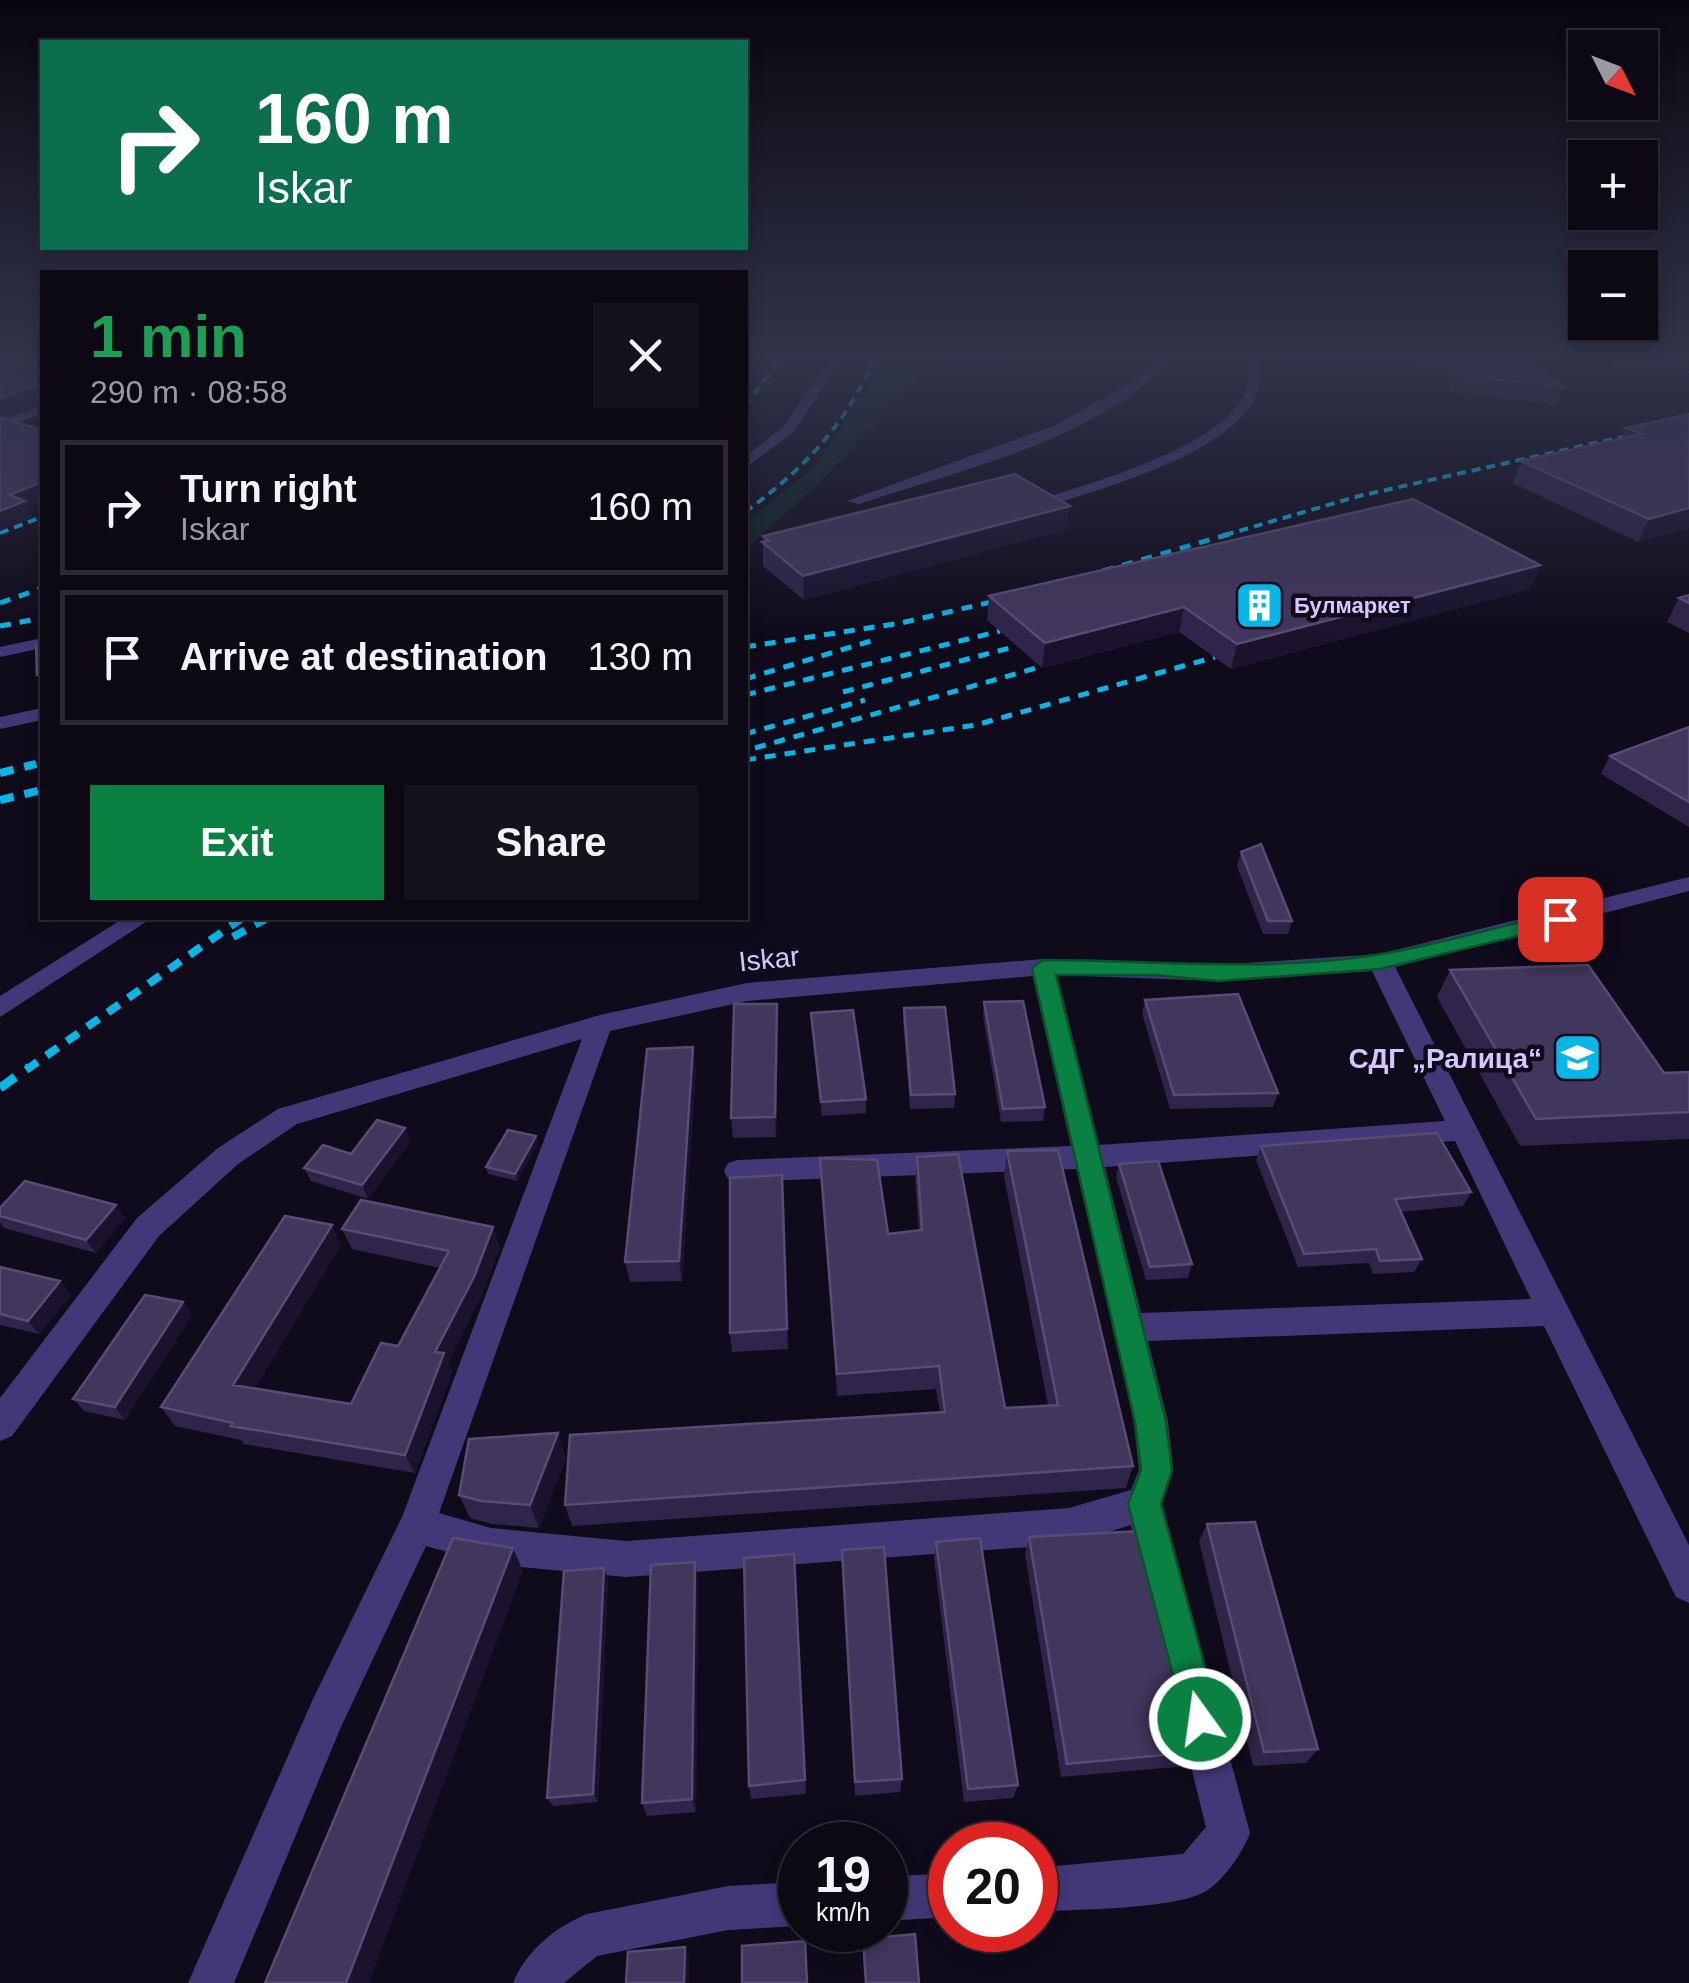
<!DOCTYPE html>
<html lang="en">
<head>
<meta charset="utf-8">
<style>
	:root { --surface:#0c0814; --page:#15111d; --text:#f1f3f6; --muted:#9a9aa0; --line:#2c2934; --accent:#0b8043 }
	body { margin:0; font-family:Arial,sans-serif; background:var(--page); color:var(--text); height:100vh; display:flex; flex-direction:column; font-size:38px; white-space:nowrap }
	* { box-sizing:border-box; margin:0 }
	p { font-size:32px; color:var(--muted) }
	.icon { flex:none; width:55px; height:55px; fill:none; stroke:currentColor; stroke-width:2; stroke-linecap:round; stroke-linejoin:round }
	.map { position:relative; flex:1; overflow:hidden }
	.panel { position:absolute; left:40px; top:270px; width:708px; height:650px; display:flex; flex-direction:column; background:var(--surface); border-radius:0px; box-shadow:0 5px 15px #0003,0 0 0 2px var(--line) }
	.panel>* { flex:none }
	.top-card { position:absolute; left:40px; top:40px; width:708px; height:210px; border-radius:0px; box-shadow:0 5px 15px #0003,0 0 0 2px var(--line); background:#0b6e4f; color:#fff; overflow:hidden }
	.needle { width:65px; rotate:132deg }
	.fabs { position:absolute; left:1568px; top:30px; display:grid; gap:20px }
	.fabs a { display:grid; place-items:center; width:90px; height:90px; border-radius:0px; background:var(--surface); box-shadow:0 5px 15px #0003,0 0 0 2px var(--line); font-size:50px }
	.speed { position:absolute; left:778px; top:1822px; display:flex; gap:20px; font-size:50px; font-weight:700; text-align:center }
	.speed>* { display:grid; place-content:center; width:130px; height:130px; border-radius:50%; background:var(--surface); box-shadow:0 5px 15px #0003,0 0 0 2px var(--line); line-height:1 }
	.speed small { font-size:25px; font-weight:400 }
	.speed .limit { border:15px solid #d22; background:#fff; color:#111 }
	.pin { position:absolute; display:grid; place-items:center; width:85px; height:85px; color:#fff; margin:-42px; border-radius:20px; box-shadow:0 5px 15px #0006 }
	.me { position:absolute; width:110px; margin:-55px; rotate:346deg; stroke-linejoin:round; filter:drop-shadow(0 0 8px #0008) }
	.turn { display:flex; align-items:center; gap:35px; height:210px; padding:0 50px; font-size:45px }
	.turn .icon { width:130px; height:130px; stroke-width:2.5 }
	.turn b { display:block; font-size:70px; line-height:85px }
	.round { display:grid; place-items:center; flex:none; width:105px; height:105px; border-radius:0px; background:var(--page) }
	.overview { display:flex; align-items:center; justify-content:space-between; height:170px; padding:0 50px }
	h1 { font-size:60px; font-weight:700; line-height:75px; color:#1e9e55 }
	.button { display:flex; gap:20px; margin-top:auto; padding:20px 50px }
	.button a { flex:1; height:115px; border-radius:0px; background:var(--accent); color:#fff; font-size:40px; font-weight:700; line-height:115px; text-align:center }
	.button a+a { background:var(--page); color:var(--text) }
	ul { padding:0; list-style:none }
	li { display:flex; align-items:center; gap:30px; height:135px; margin:0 20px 15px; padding:0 30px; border:5px solid var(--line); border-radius:0px }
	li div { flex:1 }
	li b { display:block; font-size:38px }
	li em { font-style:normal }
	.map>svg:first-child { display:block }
</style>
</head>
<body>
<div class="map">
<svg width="1689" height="1983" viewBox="0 0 1689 1983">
	<rect width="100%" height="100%" fill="#100b1b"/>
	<path fill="#0f2224" d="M 886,357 L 939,357 L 815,487 L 745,550 L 745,522 L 814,468 Z"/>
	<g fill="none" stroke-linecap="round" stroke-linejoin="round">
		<path fill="#423878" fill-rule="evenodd" d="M 759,357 L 745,368 L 746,357 Z
			M 832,357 L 844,357 L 794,432 L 745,468 L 745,457 L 784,426 Z
			M 1163,357 L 1176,357 C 1095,441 966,468 859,504 L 847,501 L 1056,425 L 1132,382 Z
			M 1247,357 L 1259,357 C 1259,367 1262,378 1259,388 C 1242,448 1117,484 1064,501 L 1054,501 L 1054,495 C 1104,479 1229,443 1247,388 C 1250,379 1247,367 1247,357 Z
			M 1615,360 L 1689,365 L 1689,373 L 1611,367 Z
			M 42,406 L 42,414 L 0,429 L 0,421 Z
			M 42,638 L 42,648 L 0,657 L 0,647 Z
			M 42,708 L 42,720 L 0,729 L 0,717 Z
			M 1689,877 L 1689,891 L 1395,967 L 1689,1545 L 1689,1603 L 1676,1597 L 1544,1326 L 1148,1341 L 1168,1422 L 1173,1470 L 1162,1504 L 1250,1833 C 1243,1852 1225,1878 1208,1890 C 1178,1910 1074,1909 1035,1912 L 1035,1868 L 1183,1854 L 1206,1827 L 1131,1525 L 1069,1544 L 626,1577 L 491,1564 L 426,1546 L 341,1727 L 234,1983 L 188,1983 L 313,1699 L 402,1517 L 582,1039 L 297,1124 L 238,1164 L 159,1236 L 12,1436 L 0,1441 L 0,1398 L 137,1218 L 218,1148 L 278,1109 L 600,1015 L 747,983 L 1043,959 L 1218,965 L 1380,954 ZM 1372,971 L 1445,1121 L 1099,1145 L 1057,975 L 1218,981 ZM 1033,976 L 1071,1146 L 738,1160 L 728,1163 L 724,1171 L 728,1179 L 738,1182 L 1077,1169 L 1134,1422 L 1139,1470 L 1131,1490 L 1069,1508 L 626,1541 L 491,1528 L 439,1513 L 610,1031 L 747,1001 ZM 1455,1141 L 1531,1299 L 1141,1313 L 1105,1167 Z
			M 124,918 L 152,918 L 0,1017 L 0,996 Z
			M 950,1873 L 950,1917 L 885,1921 L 885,1877 Z
			M 800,1882 L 800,1926 L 728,1930 L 597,1956 L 564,1983 L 513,1983 C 526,1951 555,1927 587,1914 L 728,1886 Z"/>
		<path stroke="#08b6e8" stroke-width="4" stroke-dasharray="9 6" stroke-linecap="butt" d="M 745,406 L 782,357
			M 745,512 C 803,470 847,424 875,357
			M 0,533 L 39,518
			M 1225,535 L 1359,496 L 1689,422"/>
		<path stroke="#08b6e8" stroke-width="5" stroke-dasharray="11 9" stroke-linecap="butt" d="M 1103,571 L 1233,533
			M 0,603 L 42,588
			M 0,626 L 42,618
			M 745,647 L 901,623 L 1017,596
			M 745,679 L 874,640
			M 843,692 L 1017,646
			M 745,695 L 1000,631
			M 745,734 L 865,700
			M 755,748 L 1040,667
			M 745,760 L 976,725 L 1215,657
			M 26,767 L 42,763"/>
		<path stroke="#08b6e8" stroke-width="8" stroke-dasharray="14 11" stroke-linecap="butt" d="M 0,773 L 36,764
			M 0,800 L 42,790
			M 233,937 L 267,918
			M 26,1070 L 242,918"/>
		<path stroke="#08b6e8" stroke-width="9" stroke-dasharray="19 15" stroke-linecap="butt" d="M 0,1088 L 29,1067"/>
	</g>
	<path fill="#2f2449" d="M 42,357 L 42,401 L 0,416 L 0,362 Z
		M 1315,357 L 1526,357 L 1564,387 L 1557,405 L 1448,392 L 1452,380 L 1403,360 L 1324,364 Z
		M 1689,414 L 1689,528 L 1638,542 L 1513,483 L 1521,461 L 1622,438 L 1626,428 Z
		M 1067,529 L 804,600 L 763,566 L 763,536 Z
		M 1540,565 L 1530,589 L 1231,669 L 1179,632 L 1042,668 L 987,620 L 989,596 Z
		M 1689,595 L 1689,633 L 1667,622 L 1679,598 Z
		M 1689,727 L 1689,827 L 1601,774 L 1610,756 Z
		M 1241,852 L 1292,921 L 1288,934 L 1263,934 L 1237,866 Z
		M 1450,970 L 1664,1073 L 1689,1072 L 1689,1139 L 1520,1146 L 1437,997 Z
		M 1145,1000 L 1278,1093 L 1273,1107 L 1170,1109 L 1142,1013 Z
		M 984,1002 L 1045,1107 L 1043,1121 L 1001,1122 L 983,1016 Z
		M 904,1008 L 955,1094 L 954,1108 L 910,1109 L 903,1021 Z
		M 811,1013 L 866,1099 L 866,1113 L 822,1116 Z
		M 778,1024 L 776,1137 L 733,1138 L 731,1118 Z
		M 696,1068 L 682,1281 L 630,1282 L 625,1262 Z
		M 405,1128 L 410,1142 L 368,1199 L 311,1181 L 304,1168 L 351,1154 Z
		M 536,1136 L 538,1143 L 517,1181 L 488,1174 L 486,1167 Z
		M 1261,1146 L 1471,1192 L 1463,1206 L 1400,1212 L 1422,1259 L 1414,1272 L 1373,1274 L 1369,1263 L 1298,1267 L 1256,1160 Z
		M 1007,1151 L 1133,1466 L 1126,1488 L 572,1526 L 565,1505 L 940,1412 L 936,1389 L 837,1396 L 820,1158 L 888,1234 L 919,1230 L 915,1181 L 917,1157 L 1005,1408 L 1048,1405 L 1004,1176 Z
		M 1119,1164 L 1192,1264 L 1188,1278 L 1146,1280 L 1116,1177 Z
		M 782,1175 L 788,1349 L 732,1352 L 730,1333 Z
		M 0,1208 L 125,1218 L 96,1253 L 4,1228 L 0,1223 Z
		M 342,1229 L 500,1247 L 481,1297 L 448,1362 L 452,1372 L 415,1473 L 244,1444 L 241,1440 L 175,1426 L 161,1407 L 341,1245 L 255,1388 L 351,1404 L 398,1346 L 440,1268 L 352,1249 Z
		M 0,1267 L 60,1281 L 71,1295 L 39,1334 L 0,1325 Z
		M 192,1315 L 125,1420 L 84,1411 L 73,1399 Z
		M 566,1458 L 539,1528 L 492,1524 L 470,1518 L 459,1495 Z
		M 1207,1524 L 1318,1749 L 1306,1763 L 1253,1766 L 1199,1541 Z
		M 1029,1537 L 1196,1752 L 1187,1766 L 1061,1777 L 1025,1554 Z
		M 936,1542 L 1018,1785 L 1013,1798 L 964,1802 L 934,1559 Z
		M 842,1550 L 902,1779 L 900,1792 L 855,1796 Z
		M 794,1554 L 806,1794 L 751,1799 L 749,1786 Z
		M 695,1562 L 698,1579 L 696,1812 L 647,1816 L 642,1803 Z
		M 604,1568 L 608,1579 L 598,1802 L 553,1806 L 547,1798 Z"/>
	<path fill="#1b132e" d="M 42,384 L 42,401 L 0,416 L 0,398 Z
		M 42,482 L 42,502 L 28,507 L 33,518 L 0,531 L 0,511 L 9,495 Z
		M 1070,506 L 1067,529 L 804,600 L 803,576 Z
		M 1689,508 L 1689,528 L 1638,542 L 1649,519 Z
		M 1540,565 L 1530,589 L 1231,669 L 1237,644 Z
		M 1184,607 L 1179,632 L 1042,668 L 1045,643 Z
		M 777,1004 L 778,1024 L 776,1137 L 775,1117 Z
		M 693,1047 L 696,1068 L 682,1281 L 679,1261 Z
		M 405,1128 L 410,1142 L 368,1199 L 362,1185 Z
		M 536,1136 L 538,1143 L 517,1181 L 515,1174 Z
		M 116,1205 L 125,1218 L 96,1253 L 86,1240 Z
		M 332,1225 L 341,1245 L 246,1404 L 233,1385 Z
		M 493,1227 L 500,1247 L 481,1297 L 448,1362 L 452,1372 L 415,1473 L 405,1455 L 435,1352 Z
		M 60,1281 L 71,1295 L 39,1334 L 28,1321 Z
		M 183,1302 L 192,1315 L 125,1420 L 115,1407 Z
		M 558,1433 L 566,1458 L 539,1528 L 530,1505 Z
		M 513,1548 L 523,1571 L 369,1983 L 346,1983 Z
		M 695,1562 L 698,1579 L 696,1812 L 692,1799 Z
		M 604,1568 L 608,1579 L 598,1802 L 593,1794 Z
		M 685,1947 L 689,1957 L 689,1983 L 684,1983 Z"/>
	<path fill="#41365c" stroke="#584c75" stroke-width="2.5" d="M 0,357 L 42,357 L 42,384 L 0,398 L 0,374 L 35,382 L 39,378 L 39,368 L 0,362 Z
		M 1443,357 L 1526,357 L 1564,387 L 1454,375 L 1458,363 Z
		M 1689,414 L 1689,508 L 1649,519 L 1521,461 L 1642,434 L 1626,428 Z
		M 0,417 L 42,430 L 42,482 L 9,495 L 25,501 L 0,511 Z
		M 1015,474 L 1070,506 L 803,576 L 762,542 L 769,541 L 763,536 Z
		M 1413,499 L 1540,565 L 1237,644 L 1184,607 L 1045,643 L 989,596 Z
		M 1689,595 L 1689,603 L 1679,598 Z
		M 42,644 L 42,674 L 37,675 L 36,645 Z
		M 1689,727 L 1689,802 L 1610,756 Z
		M 1261,844 L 1292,921 L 1268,921 L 1241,852 Z
		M 1588,965 L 1664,1073 L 1689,1072 L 1689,1112 L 1536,1119 L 1450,970 Z
		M 1238,994 L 1278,1093 L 1174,1095 L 1145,1000 Z
		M 1023,1001 L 1045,1107 L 1003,1109 L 984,1002 Z
		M 734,1004 L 777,1004 L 775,1117 L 731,1118 Z
		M 945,1007 L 955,1094 L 911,1095 L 904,1008 Z
		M 853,1010 L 866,1099 L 821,1102 L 811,1013 Z
		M 693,1047 L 679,1261 L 625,1262 L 647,1049 Z
		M 377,1120 L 405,1128 L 362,1185 L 304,1168 L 323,1145 L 351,1154 Z
		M 508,1130 L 536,1136 L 515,1174 L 486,1167 Z
		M 1437,1133 L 1471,1192 L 1395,1199 L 1422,1259 L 1380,1261 L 1376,1249 L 1304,1254 L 1261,1146 Z
		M 1058,1150 L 1133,1466 L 565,1505 L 570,1435 L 945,1412 L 939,1366 L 837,1374 L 820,1158 L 877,1160 L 888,1234 L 922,1230 L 917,1157 L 958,1154 L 1005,1408 L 1058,1405 L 1007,1151 Z
		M 1158,1161 L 1192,1264 L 1150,1267 L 1119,1164 Z
		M 782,1175 L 787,1329 L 730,1333 L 730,1178 Z
		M 25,1181 L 116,1205 L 86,1240 L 0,1216 L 0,1208 Z
		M 361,1200 L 493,1227 L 474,1277 L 435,1352 L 444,1353 L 405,1455 L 231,1426 L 233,1423 L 161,1407 L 285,1216 L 332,1225 L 233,1385 L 351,1404 L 381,1343 L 398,1346 L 449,1251 L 342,1229 Z
		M 0,1267 L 60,1281 L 28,1321 L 0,1314 Z
		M 145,1295 L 183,1302 L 115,1407 L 73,1399 Z
		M 558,1433 L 530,1505 L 481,1501 L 459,1495 L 469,1439 Z
		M 1255,1522 L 1318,1749 L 1264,1752 L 1207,1524 Z
		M 1140,1531 L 1196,1752 L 1067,1764 L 1029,1537 Z
		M 453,1538 L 513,1548 L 346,1983 L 265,1983 Z
		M 980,1538 L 1018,1785 L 968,1789 L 936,1542 Z
		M 884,1547 L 902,1779 L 855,1782 L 842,1550 Z
		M 794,1554 L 805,1780 L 749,1786 L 744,1558 Z
		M 695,1562 L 692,1799 L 642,1803 L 651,1565 Z
		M 604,1568 L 593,1794 L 547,1798 L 564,1571 Z
		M 915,1934 L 919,1983 L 866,1983 L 863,1939 Z
		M 805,1941 L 807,1983 L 742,1983 L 742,1946 Z
		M 685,1947 L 684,1983 L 626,1983 L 628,1952 Z"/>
	<linearGradient id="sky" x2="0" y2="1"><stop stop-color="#09060f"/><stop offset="0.56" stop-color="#31344a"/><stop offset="1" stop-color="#31344a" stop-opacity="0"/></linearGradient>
	<rect width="1689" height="635" fill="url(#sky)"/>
	<path fill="#0b8043" stroke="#07532c" stroke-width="2.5" d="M 1560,912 L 1568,914 L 1571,919 L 1568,924 L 1380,969 L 1218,981 L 1154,975 L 1056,975 L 1166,1422 L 1172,1470 L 1161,1504 L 1219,1719 L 1213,1732 L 1200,1737 L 1188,1732 L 1128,1504 L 1141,1470 L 1135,1422 L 1032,968 L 1043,960 C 1155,960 1269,973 1381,954 C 1441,944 1501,926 1560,912 Z"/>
	<defs>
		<symbol id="building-square" viewBox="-11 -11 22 22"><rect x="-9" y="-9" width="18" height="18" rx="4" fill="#08b6e8" stroke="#100b1b"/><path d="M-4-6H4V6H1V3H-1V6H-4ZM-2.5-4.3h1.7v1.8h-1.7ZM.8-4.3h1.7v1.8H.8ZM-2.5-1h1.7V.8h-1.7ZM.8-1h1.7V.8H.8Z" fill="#fff"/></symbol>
		<symbol id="school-square" viewBox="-11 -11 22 22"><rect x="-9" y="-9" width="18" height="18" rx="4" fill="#08b6e8" stroke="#100b1b"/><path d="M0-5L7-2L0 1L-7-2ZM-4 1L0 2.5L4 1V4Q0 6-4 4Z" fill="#fff"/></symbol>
	</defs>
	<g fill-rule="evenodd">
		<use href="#building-square" x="1232" y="578" width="55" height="55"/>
		<use href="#school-square" x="1550" y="1030" width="55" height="55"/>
	</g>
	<g text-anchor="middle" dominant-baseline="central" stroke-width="9" stroke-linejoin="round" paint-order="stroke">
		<g font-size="22" font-weight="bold" fill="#d4c7fd" stroke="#100b1b" text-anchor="start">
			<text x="1294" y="605">Булмаркет</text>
		</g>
		<g font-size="28" fill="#d4c7fd" stroke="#100b1b">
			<text transform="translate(769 959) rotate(-6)">Iskar</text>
		</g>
		<g font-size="28" font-weight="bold" fill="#d4c7fd" stroke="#100b1b" text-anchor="end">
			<text x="1542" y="1058">СДГ „Ралица“</text>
		</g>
	</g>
</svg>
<div class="fabs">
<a><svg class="needle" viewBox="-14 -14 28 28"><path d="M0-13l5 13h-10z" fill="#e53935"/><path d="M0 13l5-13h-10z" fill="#9a9aa0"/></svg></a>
<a>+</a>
<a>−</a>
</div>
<div class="speed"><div>19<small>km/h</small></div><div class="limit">20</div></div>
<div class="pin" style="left:1560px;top:919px;background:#d93025"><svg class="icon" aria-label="arrive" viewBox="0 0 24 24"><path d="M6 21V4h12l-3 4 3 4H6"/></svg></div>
<svg class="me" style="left:1200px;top:1719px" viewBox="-20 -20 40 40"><circle r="17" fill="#0b8043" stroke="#fff" stroke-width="3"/><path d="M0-11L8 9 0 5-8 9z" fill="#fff"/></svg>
<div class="top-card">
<div class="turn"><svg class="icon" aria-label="right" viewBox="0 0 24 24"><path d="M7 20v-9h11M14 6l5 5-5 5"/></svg><div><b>160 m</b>Iskar</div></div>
</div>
<section class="panel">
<div class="overview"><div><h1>1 min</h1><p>290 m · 08:58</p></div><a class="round"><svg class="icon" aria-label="close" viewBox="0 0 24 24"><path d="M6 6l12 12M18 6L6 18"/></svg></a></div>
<ul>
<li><svg class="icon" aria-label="right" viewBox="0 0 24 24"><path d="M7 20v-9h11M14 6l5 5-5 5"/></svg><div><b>Turn right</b><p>Iskar</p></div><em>160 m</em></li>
<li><svg class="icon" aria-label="arrive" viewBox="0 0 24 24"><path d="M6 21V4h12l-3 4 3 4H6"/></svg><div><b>Arrive at destination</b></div><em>130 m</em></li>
</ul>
<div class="button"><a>Exit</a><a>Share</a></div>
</section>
</div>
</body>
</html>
